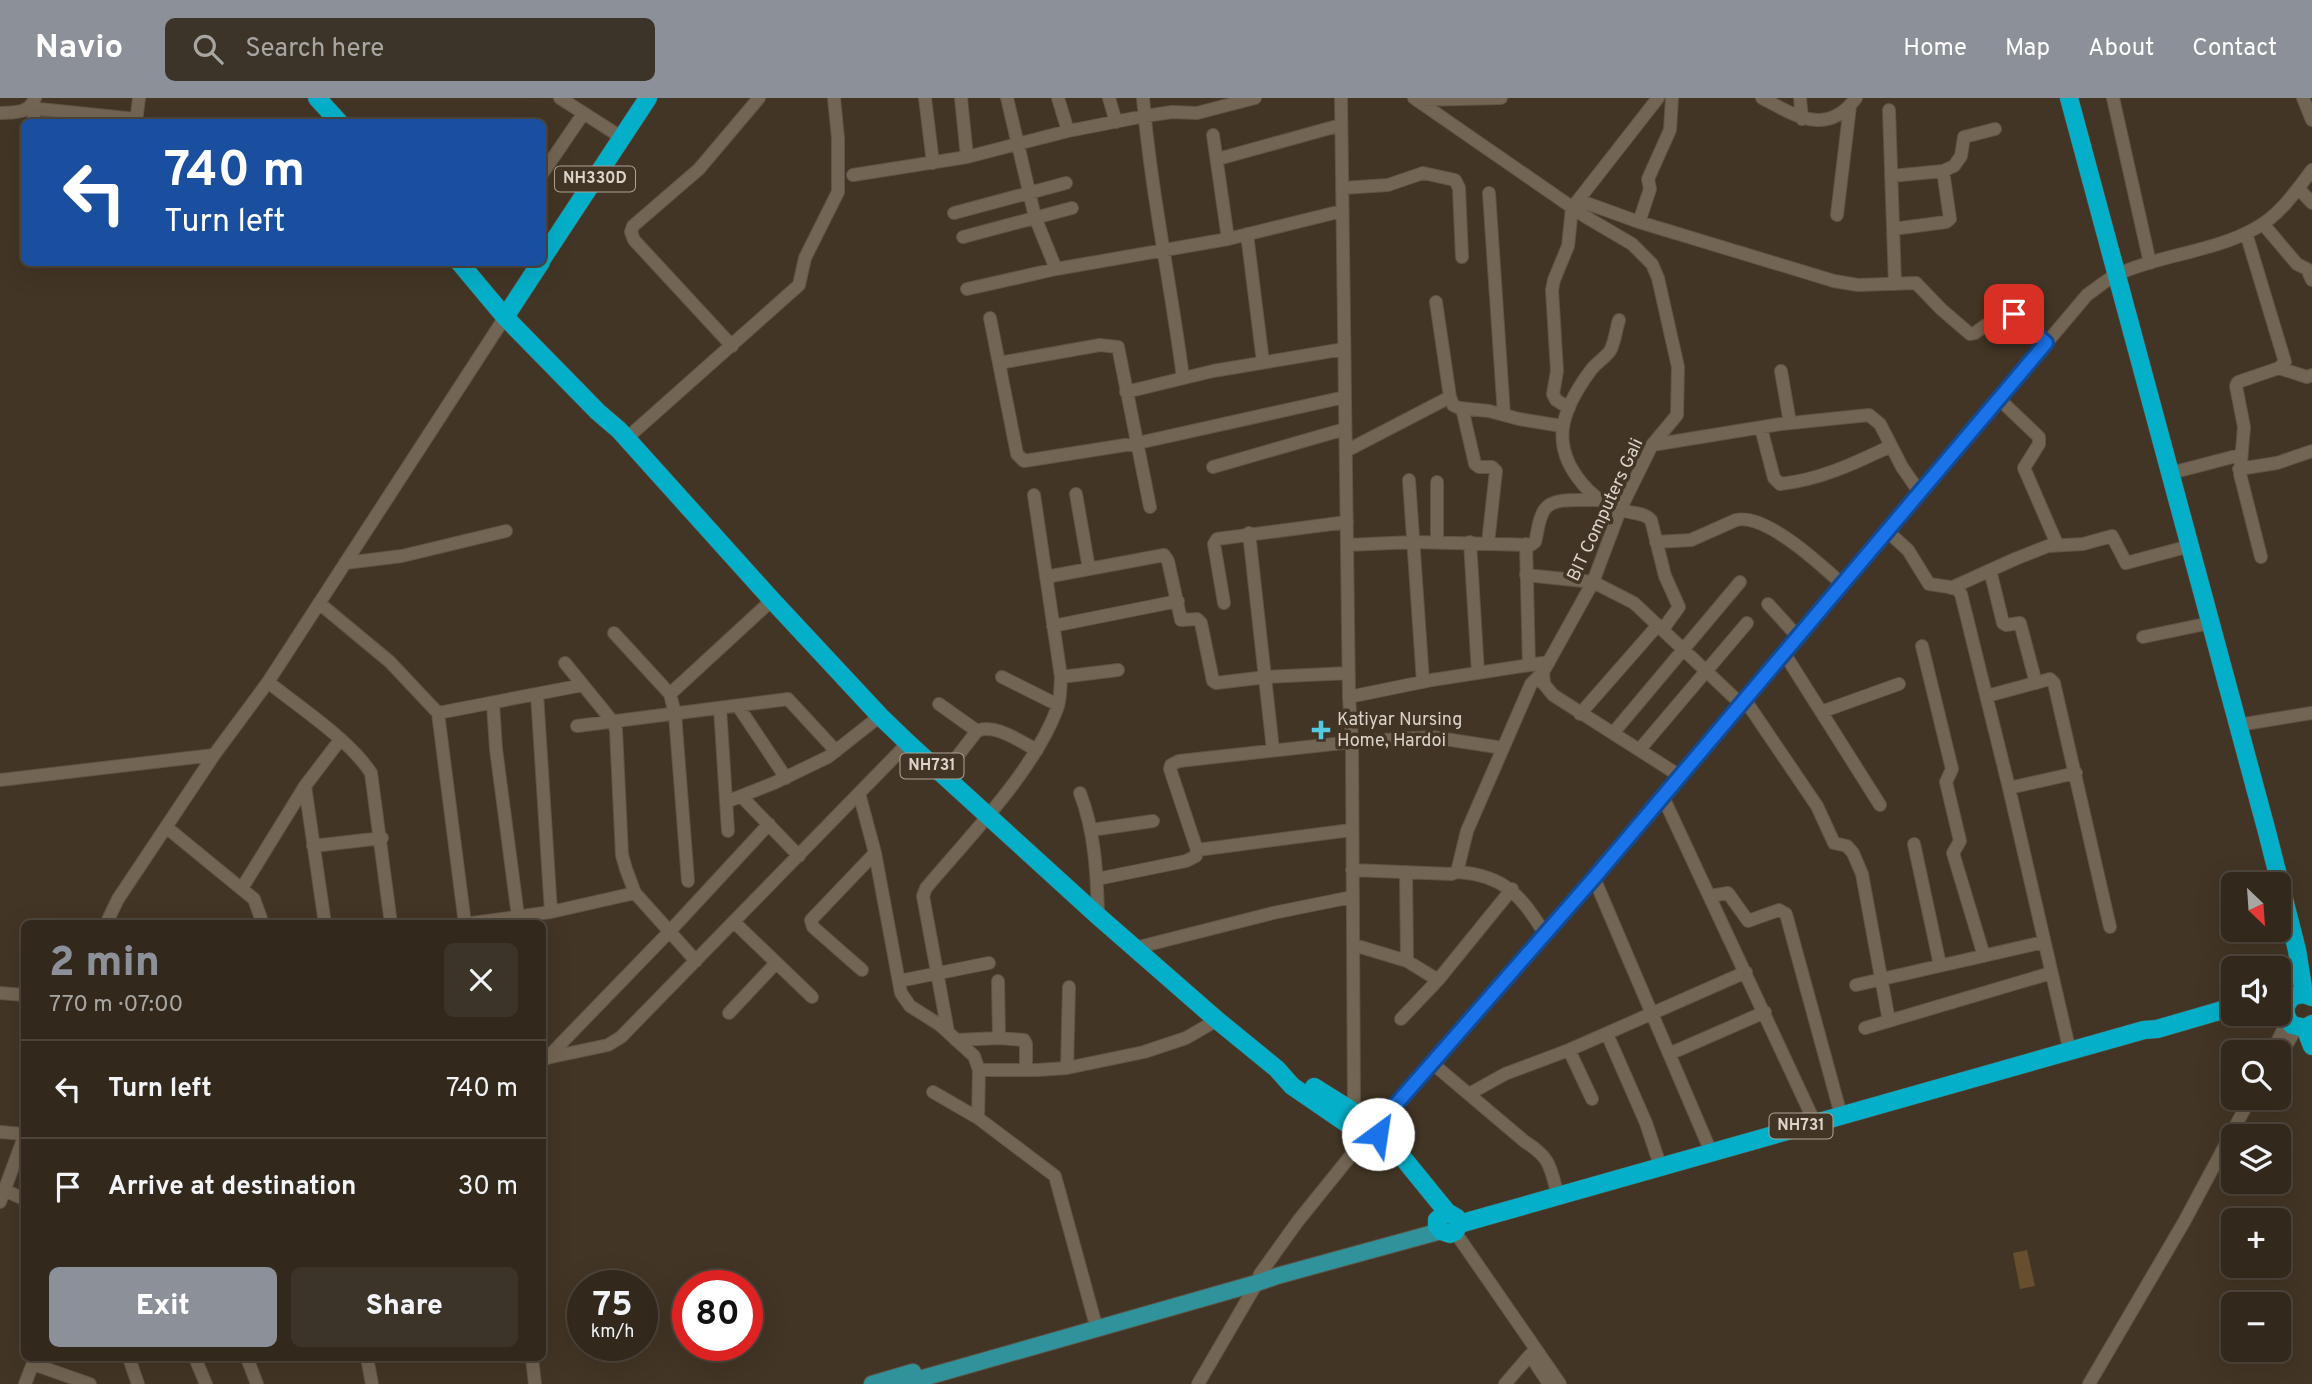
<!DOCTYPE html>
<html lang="en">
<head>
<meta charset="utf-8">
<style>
	:root { --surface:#32281c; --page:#3d3429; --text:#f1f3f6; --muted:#a8a6a3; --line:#4d443b; --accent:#8c9099 }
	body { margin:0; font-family:Overpass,sans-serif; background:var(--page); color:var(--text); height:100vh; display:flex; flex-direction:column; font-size:26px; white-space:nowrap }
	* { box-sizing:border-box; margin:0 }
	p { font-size:23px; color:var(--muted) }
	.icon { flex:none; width:38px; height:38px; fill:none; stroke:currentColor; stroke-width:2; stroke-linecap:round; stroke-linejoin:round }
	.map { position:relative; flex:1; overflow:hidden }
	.details { position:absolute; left:21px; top:822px; width:525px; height:441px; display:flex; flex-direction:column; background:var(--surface); border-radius:10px; box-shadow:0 7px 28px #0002,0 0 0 2px var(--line) }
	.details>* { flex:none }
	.top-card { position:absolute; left:21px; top:21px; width:525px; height:147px; border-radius:10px; box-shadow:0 7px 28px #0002,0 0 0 2px var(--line); background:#1a4fa0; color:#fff; overflow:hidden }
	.needle { width:46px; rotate:155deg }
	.fabs { position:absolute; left:2221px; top:774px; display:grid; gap:14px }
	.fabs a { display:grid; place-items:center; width:70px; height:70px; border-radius:10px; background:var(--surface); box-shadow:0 7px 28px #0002,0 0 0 2px var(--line); font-size:35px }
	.speed { position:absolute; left:567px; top:1172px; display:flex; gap:14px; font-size:35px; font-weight:700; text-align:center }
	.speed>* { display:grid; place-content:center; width:91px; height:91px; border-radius:50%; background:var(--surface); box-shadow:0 7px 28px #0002,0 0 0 2px var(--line); line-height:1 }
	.speed small { font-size:18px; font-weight:400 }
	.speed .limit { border:10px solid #d22; background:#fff; color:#111 }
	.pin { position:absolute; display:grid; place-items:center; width:60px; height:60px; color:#fff; margin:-30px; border-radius:14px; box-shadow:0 4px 10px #0006 }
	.me { position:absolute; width:77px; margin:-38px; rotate:31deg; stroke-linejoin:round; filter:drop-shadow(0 0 5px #0008) }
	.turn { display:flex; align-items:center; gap:24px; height:147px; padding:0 28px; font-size:32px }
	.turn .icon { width:91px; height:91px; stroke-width:2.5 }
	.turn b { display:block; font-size:49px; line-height:60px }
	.round { display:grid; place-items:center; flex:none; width:74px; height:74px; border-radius:10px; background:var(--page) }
	.overview { display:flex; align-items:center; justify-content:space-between; height:119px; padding:0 28px }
	h1 { font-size:42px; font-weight:800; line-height:52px; color:var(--accent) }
	.primary-button { display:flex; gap:14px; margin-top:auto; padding:14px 28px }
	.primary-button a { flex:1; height:80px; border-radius:10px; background:var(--accent); color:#fff; font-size:28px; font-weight:800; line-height:80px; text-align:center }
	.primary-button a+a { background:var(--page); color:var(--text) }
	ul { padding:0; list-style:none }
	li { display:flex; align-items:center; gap:21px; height:98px; padding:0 28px; border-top:2px solid var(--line) }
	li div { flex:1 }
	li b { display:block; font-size:26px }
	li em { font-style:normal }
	header { display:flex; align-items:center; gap:42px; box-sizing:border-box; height:98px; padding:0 35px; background:var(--accent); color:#fff }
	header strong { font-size:33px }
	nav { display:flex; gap:38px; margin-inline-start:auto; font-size:24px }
	.search { width:490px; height:63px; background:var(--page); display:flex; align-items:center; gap:18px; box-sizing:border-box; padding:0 24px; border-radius:10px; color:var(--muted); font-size:26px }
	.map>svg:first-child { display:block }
</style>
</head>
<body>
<header>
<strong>Navio</strong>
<div class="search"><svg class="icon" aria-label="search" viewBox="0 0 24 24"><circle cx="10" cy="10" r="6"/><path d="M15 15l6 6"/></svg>Search here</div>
<nav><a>Home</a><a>Map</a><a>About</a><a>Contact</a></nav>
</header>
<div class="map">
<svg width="2312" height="1286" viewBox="0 0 2312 1286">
	<rect width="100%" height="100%" fill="#423525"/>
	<path fill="#674e2e" d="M 2027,1152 L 2035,1188 L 2020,1191 L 2013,1155 Z"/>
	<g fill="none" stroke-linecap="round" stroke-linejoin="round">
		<defs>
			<path id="minor" d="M 560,0 L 621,39
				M 925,0 L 933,65
				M 961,0 L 967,59
				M 1007,0 L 1035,119 L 1056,171
				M 1058,0 L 1068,33
				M 1109,0 L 1116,24
				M 1143,0 C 1151,94 1171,187 1183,280
				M 1341,0 L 1349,599 L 1352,644 L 1354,1014
				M 1414,0 L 1586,119 L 1632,146 L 1652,166 L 1658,180 L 1678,269 L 1677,317 L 1652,347 L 1620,412 L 1593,484 L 1543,574 L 1544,586 L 1553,597 L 1680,678
				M 1762,0 C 1796,18 1827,39 1856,0
				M 1800,0 L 1802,21
				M 2113,0 L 2150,165
				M 2303,0 L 2312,22
				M 1418,2 L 1501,0
				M 30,10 L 136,21
				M 1889,12 L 1895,186
				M 0,15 C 15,14 29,16 35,0
				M 33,24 L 35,11
				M 136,24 L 139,0
				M 1213,37 L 1228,141
				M 1218,61 L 1341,27
				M 542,76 L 583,16
				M 853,77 L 967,59 L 1068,33 L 1145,18 L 1172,14 L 1197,15 L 1255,0
				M 1891,78 L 1943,73 L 1954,68 L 1961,58 L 1964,39 L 1995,31
				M 1342,90 L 1388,87 L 1423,75 L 1455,82 L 1459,90 L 1462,159
				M 2298,90 L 2312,105
				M 1489,95 L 1504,317
				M 1578,102 L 1639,124 L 1834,183 L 1858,187 L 1916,185 L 1941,211 L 1970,236 L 1975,235 L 1986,227 L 1998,227 L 2014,216 L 2046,245
				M 954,115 L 1066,85
				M 1837,117 L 1850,8
				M 1639,124 L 1650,91 L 1648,81 L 1670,32 L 1672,0
				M 2263,126 L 2297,166 L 2307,171 L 2312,182
				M 1893,131 L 1946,124 L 1950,121 L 1943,73
				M 2246,135 L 2285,264 L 2279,270 L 2238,284 L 2236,288 L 2244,329 L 2240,376 L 2261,459
				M 1247,136 L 1263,264
				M 963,139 L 1072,110
				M 967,191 L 1056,171 L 1228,141 L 1342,113
				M 1436,204 L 1450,299 L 1453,307 L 1459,310 L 1489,313 L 1519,321 L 1562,328
				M 990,220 L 1017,356 L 1024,363 L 1138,345 L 1345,299
				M 1619,222 C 1616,231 1615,244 1610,253 C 1605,260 1596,265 1591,272 C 1559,315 1548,351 1589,393 C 1597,401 1610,409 1621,412 C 1632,416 1644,414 1651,422 L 1665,478 L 1679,509 L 1663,531
				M 732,248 L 634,142 L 631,134 L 633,128 L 699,71 L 759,0
				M 999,265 L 1100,247 L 1118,249 L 1150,409
				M 2279,270 L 2307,279 L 2312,277
				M 1781,273 L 1790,325
				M 1126,294 L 1213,273 L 1344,251
				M 1999,301 L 2039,339 L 2039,346 L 2024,370 L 2057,446
				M 1462,310 L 1475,366 L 1479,369 L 1492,369 L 1496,373 L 1488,445
				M 1569,310 L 1556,302 L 1553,296 L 1557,273 L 1552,192 L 1554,182 L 1568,148 L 1572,110 L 1658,0
				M 1761,330 L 1774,380 L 1780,386 C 1820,382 1855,365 1891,348
				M 627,340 L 799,187 L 805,160 L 838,94 L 838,40 L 834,0
				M 1652,347 L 1781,326 L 1869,317 L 1880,326 L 1902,369 L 1920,395
				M 1346,353 L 1450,299
				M 1213,369 L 1345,331
				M 2239,371 L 2277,365 L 2312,353
				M 2171,375 L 2240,357
				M 1409,382 L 1423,584
				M 1437,384 L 1437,444
				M 1076,396 L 1089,471
				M 1887,433 L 1908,452 L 1929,486 L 1956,490 L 1961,496 L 2009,690 L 2070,954
				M 1249,435 L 1273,652
				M 1470,444 L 1478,575
				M 1656,444 L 1691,442 L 1736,422 C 1766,415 1821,467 1842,486
				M 1526,446 L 1529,567
				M 1347,447 L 1413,444 L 1531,447 L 1535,444 C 1538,434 1538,420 1545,411 C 1554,398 1586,403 1600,402
				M 345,465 L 402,458 L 506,433
				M 1990,472 L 2003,525 L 2006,527 L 2020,525 L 2036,585
				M 1526,477 L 1593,484 L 1634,505 L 1741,606
				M 1046,479 L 1164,457 L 1168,463 L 1181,522 L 1197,521 L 1201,525 L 1213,583 L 1216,585 L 1266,579 L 1349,575
				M 1951,490 L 2015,461 L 2048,448 L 2083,446 L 2112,438 L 2126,465 L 2190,448
				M 319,505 L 390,564 L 438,615 L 465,826 L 551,814 L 635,795
				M 1224,505 L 1214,446 L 1217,441 L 1347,424
				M 1768,506 L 1798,539
				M 1053,528 L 1178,503
				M 614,535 L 670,596 L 675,616 L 688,783
				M 2143,539 L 2210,525
				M 1922,548 L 1952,671 L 1946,684 L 1960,743 L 1953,755 L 1984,858
				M 1784,555 L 1880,707
				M 565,565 L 613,624 L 616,632 L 622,757 L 626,771 L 635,795 L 696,863
				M 1002,579 L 1058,607
				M 1061,579 L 1118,572
				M 268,584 C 299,609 350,642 371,675 L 391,826
				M 537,596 L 551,814
				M 670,596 L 772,502
				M 1987,598 L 2050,581 L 2054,585 L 2110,829
				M 1349,599 L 1432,582 L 1549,564
				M 1745,602 L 1817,708 L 1834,745 L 1847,748 L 1853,755 L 1862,776 L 1889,923
				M 493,606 L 496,651 L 519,826
				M 939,606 L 977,633
				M 738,608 L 786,680
				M 720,610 L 728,733
				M 1821,614 L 1899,586
				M 438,615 L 583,587
				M 1580,616 L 1658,527
				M 2238,627 L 2312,615
				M 577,628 L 788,601 L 836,653
				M 1614,634 L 1740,484
				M 1640,651 L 1747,525
				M 943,677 L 977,633 C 996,625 1020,644 1037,652
				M 0,682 L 214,657
				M 305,688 L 325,826
				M 2009,690 L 2076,675
				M 859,695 L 875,755 L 901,895 L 910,908 L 940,927 L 974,958 L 979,972 L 978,1020
				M 1080,695 C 1095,733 1097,777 1098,818
				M 741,698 L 799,758
				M 1663,699 L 1815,1025
				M 726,704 L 774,685 L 828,659 L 880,618
				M 166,729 L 254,801 L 263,826
				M 1091,732 L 1153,723
				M 1914,746 L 1940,867
				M 313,748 L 382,740
				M 1197,752 L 1351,732
				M 1352,772 L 1451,776 L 1457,774 L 1467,733 L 1531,586 L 1543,574
				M 1406,774 L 1407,863
				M 1457,774 C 1505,777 1521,798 1545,836
				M 1594,780 L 1711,1054
				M 1097,781 L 1186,763 L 1196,758 L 1197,752 L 1170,671 L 1171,667 L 1179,663 L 1352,644 L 1432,639 L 1503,650
				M 242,790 L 305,688 L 340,642
				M 1710,798 L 1728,795 L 1748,823 L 1779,812 L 1786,816 L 1841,1017
				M 734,824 L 812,899
				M 106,826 L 118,801 L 214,657 L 268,584 L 505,219
				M 1354,847 L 1407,863 L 1438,882
				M 1135,850 L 1273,815 L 1352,799
				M 862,872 L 813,829 L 811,822 L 875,755
				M 899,883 L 989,865
				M 998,883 L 999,940
				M 1856,887 L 2044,844
				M 0,895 L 24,897
				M 729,915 L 776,865
				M 1401,921 L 1438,882 L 1512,791
				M 1865,930 L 2051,875
				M 948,934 L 923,798 L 926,790 C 968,740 1034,673 1057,611 C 1061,601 1060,590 1061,579 L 1034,397
				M 1607,936 L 1646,1025 L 1661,1070
				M 956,942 L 999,940 L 1024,942 L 1026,946 L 1026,972
				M 1569,952 L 1592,1001
				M 2272,954 L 2288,922
				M 1669,956 L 1765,914
				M 542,961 L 608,947 L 621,939 L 908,645
				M 546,961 L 670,833 L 769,726
				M 2278,961 L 2297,929
				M 1432,965 L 1524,1043 C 1551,1060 1550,1068 1558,1098
				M 1067,970 L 1069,889
				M 979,972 L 1037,972 L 1067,970 L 1144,954 L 1186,940 L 1217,922
				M 933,994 L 978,1020 L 1055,1078 L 1095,1224
				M 1469,996 L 1505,976 L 1569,952 L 1746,874
				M 1377,1028 L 1594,780 L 2087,197 C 2097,190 2107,181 2118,176 C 2162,156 2214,154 2256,130 C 2280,117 2296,93 2312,72
				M 0,1034 L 24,1036
				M 4,1092 L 24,1101
				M 0,1104 L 24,1039
				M 1455,1134 L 1560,1286
				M 1530,1257 L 1549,1286
				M 129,1260 L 138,1286
				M 195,1260 L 206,1286
				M 247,1260 L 257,1286
				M 367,1260 L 372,1286
				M 532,1260 L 535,1286
				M 33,1266 L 90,1286
				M 25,1286 L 35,1260
				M 1198,1286 L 1257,1185 L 1260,1176 L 1298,1123 L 1365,1040
				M 1505,1286 L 1530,1257
				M 2089,1286 L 2184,1124 L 2251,999"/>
			<path id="major" d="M 872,1286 L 913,1274
				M 902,1286 L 1257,1185 L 1277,1178 L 1441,1133"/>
			<path id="highway" d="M 317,0 L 339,24
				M 2069,0 L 2267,734 L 2297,852 L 2304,896
				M 542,161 L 648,0
				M 459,164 L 505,219 L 598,314 L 619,332 L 772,502 L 880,618 L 908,645 L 1098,818 L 1217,922 L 1277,971 L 1292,988 L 1362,1036
				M 505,219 L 541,164
				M 2312,899 L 2304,896 L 2294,898 C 2283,906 2283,917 2292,927 L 2305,930 L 2312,926
				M 2305,930 L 2312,948
				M 1314,989 L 1370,1024
				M 1379,1031 L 1376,1039 L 1369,1041 L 1365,1040 L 1362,1032 L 1366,1026 L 1370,1024 L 1377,1028 L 1447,1114
				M 1459,1126 L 1457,1120 L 1447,1114 L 1437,1122 L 1437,1128 L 1441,1133 L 1450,1136 L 1455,1134 L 1459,1126 L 2144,932 L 2157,931 L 2233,909"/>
		</defs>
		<use href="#minor" stroke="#5e5446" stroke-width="14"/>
		<use href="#major" stroke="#5e5446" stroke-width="18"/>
		<use href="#highway" stroke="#5e5446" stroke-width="19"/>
		<use href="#minor" stroke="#736553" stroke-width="12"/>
		<use href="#major" stroke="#30929a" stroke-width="16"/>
		<use href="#highway" stroke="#04b0c9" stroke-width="18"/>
	</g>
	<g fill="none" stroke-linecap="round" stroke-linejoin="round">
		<defs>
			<path id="route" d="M 1378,1036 L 1377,1028 L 1594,780 L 2046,245 L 2014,216"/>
		</defs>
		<use href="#route" stroke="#114b97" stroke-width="18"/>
		<use href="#route" stroke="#1a73e8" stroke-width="12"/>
	</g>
	<path fill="#55cae0" stroke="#423525" stroke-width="2.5" d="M1317.5 621.5h7v7h7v7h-7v7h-7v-7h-7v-7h7z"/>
	<g text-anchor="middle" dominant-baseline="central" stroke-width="7" stroke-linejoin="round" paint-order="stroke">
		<g fill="#423525" stroke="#aea498" stroke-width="2">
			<rect x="555" y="68.5" width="80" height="25" rx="5"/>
			<rect x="900.5" y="655.5" width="63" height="25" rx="5"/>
			<rect x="1769.5" y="1015.5" width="63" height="25" rx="5"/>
		</g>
		<g font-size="16" font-weight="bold" fill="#dcd4ca">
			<text x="595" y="81">NH330D</text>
			<text x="932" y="668">NH731</text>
			<text x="1801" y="1028">NH731</text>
		</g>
		<g font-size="18" fill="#dcd4ca" stroke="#423525">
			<text transform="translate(1606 412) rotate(-65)">BIT Computers Gali</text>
		</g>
		<g font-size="18" fill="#dcd4ca" stroke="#423525" text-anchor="start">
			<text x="1337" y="622">Katiyar Nursing<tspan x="1337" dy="21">Home, Hardoi</tspan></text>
		</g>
	</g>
</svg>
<div class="fabs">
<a><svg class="needle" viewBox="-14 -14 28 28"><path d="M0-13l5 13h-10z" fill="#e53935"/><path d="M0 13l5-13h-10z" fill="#a8a6a3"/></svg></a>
<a><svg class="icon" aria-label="sound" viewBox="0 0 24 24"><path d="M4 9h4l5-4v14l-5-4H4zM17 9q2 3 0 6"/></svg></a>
<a><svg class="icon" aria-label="search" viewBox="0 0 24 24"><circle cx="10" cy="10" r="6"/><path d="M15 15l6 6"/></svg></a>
<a><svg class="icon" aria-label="layers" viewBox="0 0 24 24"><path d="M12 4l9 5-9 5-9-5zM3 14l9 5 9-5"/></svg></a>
<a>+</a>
<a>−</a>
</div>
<div class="speed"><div>75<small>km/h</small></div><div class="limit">80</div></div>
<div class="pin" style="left:2014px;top:216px;background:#d93025"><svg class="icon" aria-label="arrive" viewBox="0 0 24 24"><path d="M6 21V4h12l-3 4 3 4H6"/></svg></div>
<svg class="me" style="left:1378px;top:1036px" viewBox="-20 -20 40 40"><circle r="19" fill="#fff"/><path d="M0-13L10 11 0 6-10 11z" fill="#1a73e8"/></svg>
<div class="top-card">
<div class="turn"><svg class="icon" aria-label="left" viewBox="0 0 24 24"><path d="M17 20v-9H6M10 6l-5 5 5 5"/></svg><div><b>740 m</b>Turn left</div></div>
</div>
<section class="details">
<div class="overview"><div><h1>2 min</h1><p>770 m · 07:00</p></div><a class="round"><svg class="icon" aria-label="close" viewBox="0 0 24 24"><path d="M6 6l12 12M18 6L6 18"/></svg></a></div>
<ul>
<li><svg class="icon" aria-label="left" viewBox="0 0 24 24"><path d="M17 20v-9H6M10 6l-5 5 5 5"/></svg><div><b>Turn left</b></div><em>740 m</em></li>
<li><svg class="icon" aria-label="arrive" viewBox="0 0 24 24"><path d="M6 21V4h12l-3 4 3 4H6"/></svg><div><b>Arrive at destination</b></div><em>30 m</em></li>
</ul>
<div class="primary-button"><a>Exit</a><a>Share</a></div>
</section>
</div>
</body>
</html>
